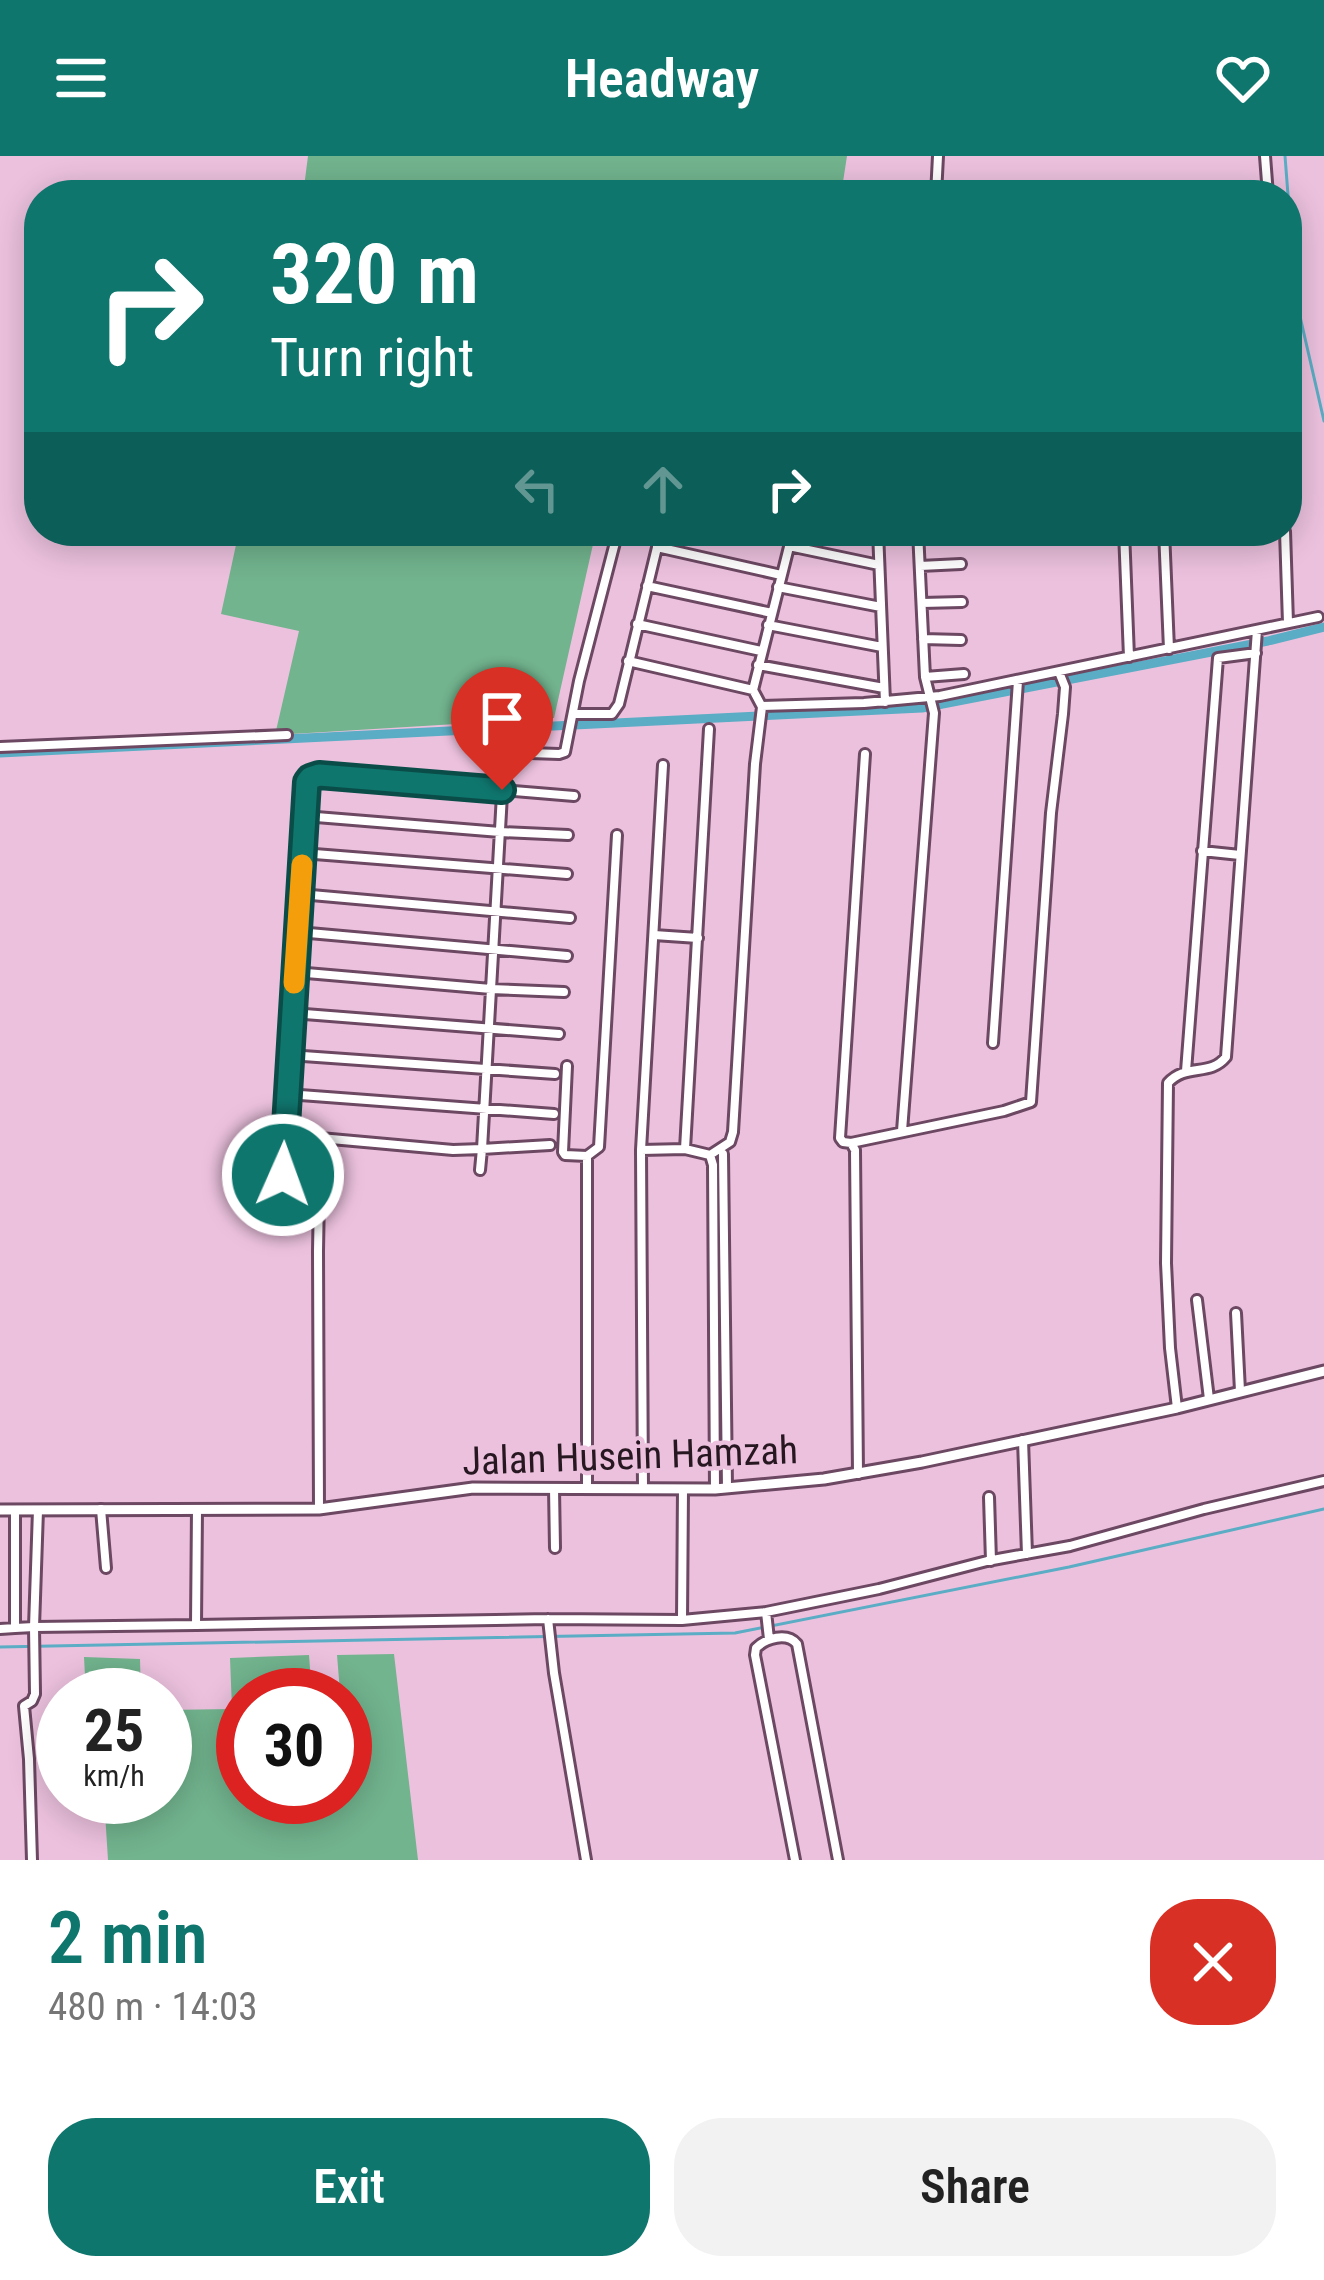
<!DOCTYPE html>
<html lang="en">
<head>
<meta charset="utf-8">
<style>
	:root { --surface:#fff; --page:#f2f2f2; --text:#222; --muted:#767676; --accent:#0f766e }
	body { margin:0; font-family:"Roboto Condensed",sans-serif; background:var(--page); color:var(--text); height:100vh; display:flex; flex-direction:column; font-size:45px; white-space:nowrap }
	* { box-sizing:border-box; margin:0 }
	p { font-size:39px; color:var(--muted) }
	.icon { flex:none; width:66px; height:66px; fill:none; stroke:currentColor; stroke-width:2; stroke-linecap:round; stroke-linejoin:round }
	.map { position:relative; height:1704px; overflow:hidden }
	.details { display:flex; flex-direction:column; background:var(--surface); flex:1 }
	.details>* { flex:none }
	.hud { position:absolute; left:24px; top:24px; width:1278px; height:366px; border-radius:48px; box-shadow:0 6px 30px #0003; background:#0f766e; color:#fff; overflow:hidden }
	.speed { position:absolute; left:36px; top:1512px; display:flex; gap:24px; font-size:60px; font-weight:700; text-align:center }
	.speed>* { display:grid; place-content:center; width:156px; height:156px; border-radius:50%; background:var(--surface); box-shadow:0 6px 30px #0003; line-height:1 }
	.speed small { font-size:30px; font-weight:400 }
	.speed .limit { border:18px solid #d22; background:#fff; color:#111 }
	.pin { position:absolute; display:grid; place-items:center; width:102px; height:102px; color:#fff; margin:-123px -51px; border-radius:50% 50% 50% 0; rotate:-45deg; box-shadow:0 0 12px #0007 }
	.pin .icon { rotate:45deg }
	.me { position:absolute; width:132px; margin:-66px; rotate:2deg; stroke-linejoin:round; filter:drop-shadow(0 0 9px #0008) }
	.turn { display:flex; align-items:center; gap:42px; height:252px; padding:0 48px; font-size:54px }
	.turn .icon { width:156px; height:156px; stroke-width:2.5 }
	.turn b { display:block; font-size:84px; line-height:102px }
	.lanes { display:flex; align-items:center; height:114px; padding:0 48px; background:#0003; justify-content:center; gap:60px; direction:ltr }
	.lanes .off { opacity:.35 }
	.round { display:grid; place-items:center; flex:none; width:126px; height:126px; border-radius:48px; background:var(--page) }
	.summary { display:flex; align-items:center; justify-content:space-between; height:204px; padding:0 48px }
	h1 { font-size:72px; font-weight:600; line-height:90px; color:var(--accent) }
	.primary-button { display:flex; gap:24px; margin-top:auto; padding:24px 48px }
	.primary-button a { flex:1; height:138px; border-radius:48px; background:var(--accent); color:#fff; font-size:48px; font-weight:600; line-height:138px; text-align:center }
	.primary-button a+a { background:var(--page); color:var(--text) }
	header { display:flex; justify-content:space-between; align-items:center; height:156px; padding:0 48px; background:var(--accent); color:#fff; font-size:54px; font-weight:600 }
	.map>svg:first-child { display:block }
</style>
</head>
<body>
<header><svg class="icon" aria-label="menu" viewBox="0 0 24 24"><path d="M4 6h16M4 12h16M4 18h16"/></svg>Headway<svg class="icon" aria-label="heart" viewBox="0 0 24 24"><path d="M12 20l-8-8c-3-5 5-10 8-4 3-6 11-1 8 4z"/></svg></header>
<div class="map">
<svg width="1324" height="1704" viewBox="0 0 1324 1704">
	<rect width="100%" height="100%" fill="#ecc1de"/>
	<path fill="#72b48e" d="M 308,0 L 847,0 L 841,39 L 303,39 Z
		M 239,375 L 596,375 L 554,562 L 275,579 L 299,475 L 221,458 Z
		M 394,1498 L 418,1704 L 108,1704 L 104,1641 L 165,1641 L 165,1554 L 232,1553 L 230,1502 L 309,1499 L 312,1539 L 243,1539 L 243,1641 L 345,1641 L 345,1539 L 329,1539 L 340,1536 L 337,1499 Z
		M 84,1501 L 140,1503 L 141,1539 L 86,1539 Z"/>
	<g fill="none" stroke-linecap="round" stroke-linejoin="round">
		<path stroke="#5aadc4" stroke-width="3" d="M 1285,0 L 1296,143 L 1324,265
			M 0,1491 L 735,1477 L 1069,1411 L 1324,1353"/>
		<path stroke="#5aadc4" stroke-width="9" d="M 0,597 L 922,552 L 1268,485 L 1324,471"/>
		<defs>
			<path id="minor" d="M 1265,0 L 1268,39
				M 936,39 L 938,0
				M 766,375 L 791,381
				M 878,375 L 885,546
				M 1124,375 L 1129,501
				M 1164,375 L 1169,493
				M 1285,375 L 1288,467
				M 789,390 L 879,409
				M 657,391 L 781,419
				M 920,410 L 961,408
				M 647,430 L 772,457
				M 778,431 L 881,451
				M 922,447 L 962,446
				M 637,468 L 761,495
				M 768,469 L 882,491
				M 923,483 L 961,484
				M 628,505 L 753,534 L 762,551 L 755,608 L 733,976 L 730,986 L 710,999
				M 758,509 L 884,532
				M 925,521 L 964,518
				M 753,534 L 793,375
				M 762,550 L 864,547 L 940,540 L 1318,461
				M 573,558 L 612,558 L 619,548 L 661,375
				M 0,591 L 287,579
				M 504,596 L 559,598 L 565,596 L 579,525 L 618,375
				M 663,609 L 641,994 L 685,993 L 710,999 L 713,1009 L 715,1333
				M 304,660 L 500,676 L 568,679
				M 1202,695 L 1240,699
				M 302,697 L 567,718
				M 300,738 L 570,762
				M 298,776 L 567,800
				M 654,779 L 698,782
				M 295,816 L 491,833 L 564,836
				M 292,857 L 559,878
				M 993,887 L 1018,525
				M 289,899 L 555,918
				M 567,910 L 563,996 L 565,999 L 587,1000 L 599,991 L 617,679
				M 1186,915 L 1218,502 L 1256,497
				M 287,938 L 554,958
				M 902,975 L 934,557 L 925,521 L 918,375
				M 285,980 L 320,982 L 318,1095 L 319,1353
				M 320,982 L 453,994 L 482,993 L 505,585
				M 851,987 L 1004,955 L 1031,946 L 1051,657 L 1063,558 L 1065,531 L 1059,516
				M 685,993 L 709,573
				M 641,994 L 643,1333
				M 723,998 L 727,1332
				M 587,1000 L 587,1332
				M 480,1014 L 482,993 L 550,989
				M 321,1020 L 288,1020 L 281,1015 L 307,625 L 319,619 L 574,640
				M 1197,1144 L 1209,1243
				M 1236,1157 L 1240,1235
				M 1177,1252 L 1170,1192 L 1166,1107 L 1168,927 C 1186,907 1210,921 1226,901 L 1257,474
				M 1023,1284 L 1027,1398
				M 858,1318 L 855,994 L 851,987 L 843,986 L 840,982 L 865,598
				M 554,1332 L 555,1392
				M 989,1341 L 991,1405
				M 101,1353 L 106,1412
				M 38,1354 L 34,1471 L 196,1469 L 197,1353
				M 766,1456 L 769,1483
				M 548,1463 L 554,1517 L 586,1704
				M 682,1464 L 683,1333
				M 196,1469 L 548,1463 L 682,1464 L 766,1456 L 879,1433 L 987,1405 L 1070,1390 L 1204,1353 L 1324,1325
				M 15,1472 L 34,1471 L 35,1538 L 32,1545 L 24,1550 L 29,1603 L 32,1704
				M 0,1473 L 15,1472 L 15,1354
				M 795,1704 L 755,1499 L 756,1492 C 766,1482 787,1476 797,1488 L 838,1704"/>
			<path id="tertiary" d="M 0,1354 L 319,1353 L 473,1332 L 715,1333 L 824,1323 L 922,1306 L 1177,1252 L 1324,1215"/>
		</defs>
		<use href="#minor" stroke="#6c4862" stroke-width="14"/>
		<use href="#tertiary" stroke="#6c4862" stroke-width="15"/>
		<use href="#minor" stroke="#fff" stroke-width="8"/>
		<use href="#tertiary" stroke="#fff" stroke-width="9"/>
	</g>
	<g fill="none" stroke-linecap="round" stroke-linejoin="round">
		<defs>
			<path id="route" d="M 283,1019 L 307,626 L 310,622 L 319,619 L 502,634"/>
		</defs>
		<use href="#route" stroke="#0a4d48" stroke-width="30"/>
		<use href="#route" stroke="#0f766e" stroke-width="21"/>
		<path stroke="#f59e0b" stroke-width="21" d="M 294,827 L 302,709"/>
	</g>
	<g text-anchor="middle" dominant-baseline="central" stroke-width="9" stroke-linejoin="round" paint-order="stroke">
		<g font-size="39" fill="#261721" stroke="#ecc1de">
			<text transform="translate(630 1300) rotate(-2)">Jalan Husein Hamzah</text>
		</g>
	</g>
</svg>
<div class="speed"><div>25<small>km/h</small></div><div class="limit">30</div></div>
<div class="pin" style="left:502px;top:634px;background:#d93025"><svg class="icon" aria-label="arrive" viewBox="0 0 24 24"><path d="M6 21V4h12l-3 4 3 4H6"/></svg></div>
<svg class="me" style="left:283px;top:1019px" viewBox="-20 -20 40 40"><circle r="17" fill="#0f766e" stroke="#fff" stroke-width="3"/><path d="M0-11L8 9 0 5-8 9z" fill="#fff"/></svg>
<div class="hud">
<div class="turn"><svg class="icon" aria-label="right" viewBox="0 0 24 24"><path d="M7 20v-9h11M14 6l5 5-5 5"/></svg><div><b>320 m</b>Turn right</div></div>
<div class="lanes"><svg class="icon off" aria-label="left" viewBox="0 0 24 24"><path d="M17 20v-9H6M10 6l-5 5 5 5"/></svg><svg class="icon off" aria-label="ahead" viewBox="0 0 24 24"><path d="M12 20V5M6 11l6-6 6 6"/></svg><svg class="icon" aria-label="right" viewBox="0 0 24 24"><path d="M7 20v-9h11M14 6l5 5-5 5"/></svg></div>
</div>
</div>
<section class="details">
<div class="summary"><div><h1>2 min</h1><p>480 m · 14:03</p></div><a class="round" style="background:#d93025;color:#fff"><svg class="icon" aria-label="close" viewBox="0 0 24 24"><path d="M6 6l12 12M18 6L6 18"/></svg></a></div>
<div class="primary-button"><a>Exit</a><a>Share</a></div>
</section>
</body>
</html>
